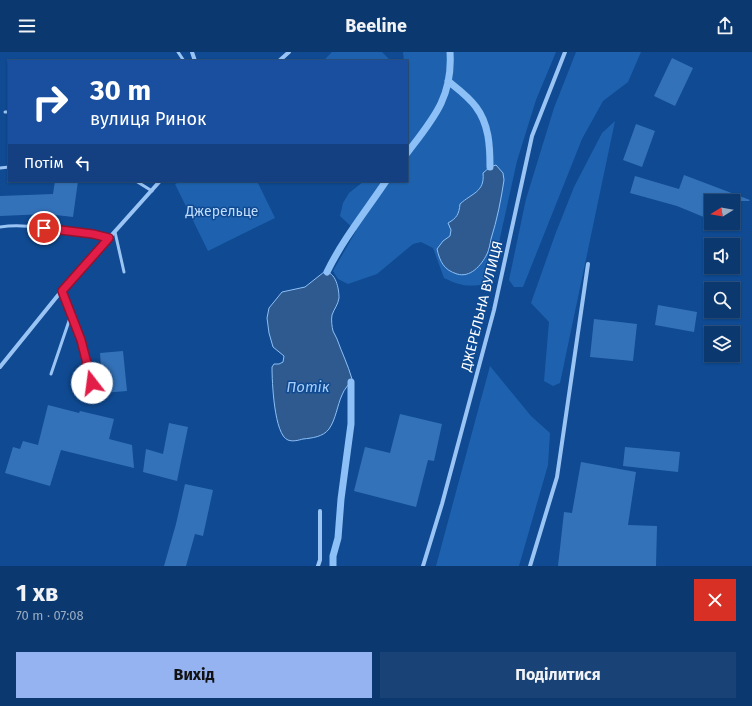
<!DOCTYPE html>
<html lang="uk">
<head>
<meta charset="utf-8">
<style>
	:root { --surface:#0b386e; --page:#194376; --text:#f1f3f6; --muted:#9aacc2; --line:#2b5281; --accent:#95b2f1 }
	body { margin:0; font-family:"Fira Sans",sans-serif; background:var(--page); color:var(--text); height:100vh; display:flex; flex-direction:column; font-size:15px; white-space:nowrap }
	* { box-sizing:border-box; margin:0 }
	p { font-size:13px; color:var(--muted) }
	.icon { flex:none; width:22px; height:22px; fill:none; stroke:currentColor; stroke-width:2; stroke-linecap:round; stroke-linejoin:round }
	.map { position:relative; height:514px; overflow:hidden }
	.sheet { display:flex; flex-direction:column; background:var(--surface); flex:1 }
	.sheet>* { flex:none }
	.top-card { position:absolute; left:8px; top:8px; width:400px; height:122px; border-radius:0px; box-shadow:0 1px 3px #0004,0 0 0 1px var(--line); background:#1a4fa0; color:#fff; overflow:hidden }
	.needle { width:26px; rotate:259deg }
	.buttons { position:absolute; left:704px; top:142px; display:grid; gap:8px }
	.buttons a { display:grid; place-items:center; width:36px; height:36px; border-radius:0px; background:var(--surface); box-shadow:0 1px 3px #0004,0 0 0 1px var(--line); font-size:20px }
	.pin { position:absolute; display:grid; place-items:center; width:34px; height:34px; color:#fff; margin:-17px; border:2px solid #fff; border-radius:50%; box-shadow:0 1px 4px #0007 }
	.me { position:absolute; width:44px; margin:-22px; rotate:345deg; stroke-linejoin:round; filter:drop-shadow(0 0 3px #0008) }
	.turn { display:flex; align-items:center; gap:14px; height:84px; padding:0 16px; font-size:18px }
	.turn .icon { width:52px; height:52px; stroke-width:2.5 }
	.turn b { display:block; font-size:28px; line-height:34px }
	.then { display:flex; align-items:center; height:38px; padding:0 16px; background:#0003; gap:8px; font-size:15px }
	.round { display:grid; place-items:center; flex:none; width:42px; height:42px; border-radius:0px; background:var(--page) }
	.overview { display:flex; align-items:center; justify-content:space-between; height:68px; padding:0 16px }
	h1 { font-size:24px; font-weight:700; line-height:30px }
	.button { display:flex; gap:8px; margin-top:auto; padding:8px 16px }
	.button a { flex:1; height:46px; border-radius:0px; background:var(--accent); color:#111; font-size:16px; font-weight:700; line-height:46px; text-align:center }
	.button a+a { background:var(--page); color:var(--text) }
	header { display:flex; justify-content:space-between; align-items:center; height:52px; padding:0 16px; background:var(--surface); font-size:18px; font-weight:700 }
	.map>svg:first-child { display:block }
</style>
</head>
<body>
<header><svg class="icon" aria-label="menu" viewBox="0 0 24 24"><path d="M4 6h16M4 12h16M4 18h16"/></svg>Beeline<svg class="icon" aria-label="share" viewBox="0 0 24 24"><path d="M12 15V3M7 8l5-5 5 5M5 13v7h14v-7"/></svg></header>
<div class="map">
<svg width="752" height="514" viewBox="0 0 752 514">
	<rect width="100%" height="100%" fill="#0f4a92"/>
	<path fill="#1e62af" d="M 332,0 L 382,0 L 391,9 L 323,9 Z
		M 403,0 L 556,0 L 536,48 L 517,109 L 490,231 C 471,235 462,235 444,226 L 433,196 L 421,190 L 413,192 L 377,222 L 348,232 L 338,227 L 333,219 L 356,179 L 340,164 L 343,151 L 349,141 L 364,129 L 407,129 L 407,9 L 404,9 Z
		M 576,0 L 641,0 L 628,30 L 603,49 L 582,87 L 523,235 L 514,235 L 509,228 L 526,147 L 554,56 Z
		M 615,69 L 560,331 L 553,334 L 544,329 L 549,270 L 531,251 L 555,183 L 574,135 L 602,81 Z
		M 181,129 L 257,129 L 275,166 L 208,199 L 175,132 Z
		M 490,314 L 531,364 L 550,381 L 548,413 L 519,514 L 436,514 Z"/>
	<path fill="#2f5a8f" stroke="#8cc0f7" d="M 496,113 L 503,121 L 504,128 C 501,148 497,168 491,187 C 490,192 489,198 487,202 C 481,214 470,226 457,222 C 444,218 440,210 437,197 L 443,189 L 450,184 L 451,178 L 448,171 C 457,166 459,162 460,152 C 472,141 485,140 483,121 L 490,115 Z
		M 324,220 C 336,219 339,237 339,246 C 338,253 334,257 332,263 C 331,268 332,275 333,279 C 334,282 336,284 337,287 C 342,301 348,313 352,327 C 349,333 344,337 342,343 C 337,354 336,367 329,377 C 323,385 312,386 303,387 C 299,388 293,390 288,388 C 274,383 272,329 272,315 L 274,312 L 279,312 L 283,310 L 284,304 L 273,295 L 269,281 L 267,266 L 269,256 L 282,240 L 305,235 Z"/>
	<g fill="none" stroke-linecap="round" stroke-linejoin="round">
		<path stroke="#8cc0f7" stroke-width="7" d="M 448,29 C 458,37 469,45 476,55 C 489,72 490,94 490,115
			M 407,101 C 433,67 453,45 450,0
			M 327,220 C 343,187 366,159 386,129
			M 333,514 L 333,504 L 338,486 L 341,447 L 351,372 L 351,330"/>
	</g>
	<path fill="#3372b9" d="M 672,6 L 693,16 L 675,54 L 654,44 Z
		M 636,72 L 655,79 L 642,115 L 623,108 Z
		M 684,123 L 750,148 L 749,149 L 711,149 L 711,168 L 677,154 L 630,141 L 635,124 L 679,137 Z
		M 55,129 L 78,129 L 73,165 L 47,162 L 0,164 L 0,144 L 53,142 Z
		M 658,253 L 697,260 L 694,280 L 655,273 Z
		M 594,267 L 637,272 L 633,309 L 590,305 Z
		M 123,299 L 127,339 L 103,341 L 100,301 Z
		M 48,353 L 79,361 L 80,359 L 114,367 L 109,387 L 132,393 L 134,416 L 61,398 L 50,434 L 5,421 L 13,395 L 20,397 L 23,389 L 38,393 Z
		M 400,362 L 442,372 L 434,409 L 428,408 L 416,455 L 354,439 L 365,395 L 390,401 Z
		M 169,371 L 188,375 L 177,429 L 143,420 L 146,397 L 163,402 Z
		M 625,395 L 680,400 L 678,420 L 623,414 Z
		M 581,410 L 636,420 L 628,473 L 657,474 L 656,514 L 558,514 L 564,460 L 572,461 Z
		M 185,432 L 213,438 L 203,484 L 195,482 L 186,514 L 164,514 L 176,472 Z"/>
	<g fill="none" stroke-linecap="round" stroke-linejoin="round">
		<path stroke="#9ac4f4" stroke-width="3" d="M 178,0 L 184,9
			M 5,60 L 9,60
			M 0,116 L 9,115
			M 136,129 L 152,139
			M 0,175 C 19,172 37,175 56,178 C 74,180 92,182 109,186
			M 115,180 L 124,220
			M 61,239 L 81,288 L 92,331
			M 51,322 L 71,263"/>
		<path stroke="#9ac4f4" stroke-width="4" d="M 192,0 L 195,9
			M 279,9 L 289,0
			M 0,315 L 59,242 L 160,129
			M 318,514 L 320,508 L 320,459
			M 423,514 L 442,452 L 494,258 L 532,84 L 565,0
			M 530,514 L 557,425 L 588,212"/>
	</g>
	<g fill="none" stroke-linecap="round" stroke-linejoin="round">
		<defs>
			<path id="route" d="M 44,176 L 93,182 L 109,186 L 62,239 L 81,288 L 92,331"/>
		</defs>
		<use href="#route" stroke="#92132f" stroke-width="10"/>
		<use href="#route" stroke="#e11d48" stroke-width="7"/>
	</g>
	<g text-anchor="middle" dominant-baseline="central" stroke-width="3" stroke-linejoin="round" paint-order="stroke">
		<g font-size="14" fill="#c2defe" stroke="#0f4a92">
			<text x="222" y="159">Джерельце</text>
		</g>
		<g font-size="14" fill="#fff" stroke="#0f4a92">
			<text transform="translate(482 254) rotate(-76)">ДЖЕРЕЛЬНА ВУЛИЦЯ</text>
		</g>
		<g font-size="15" font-style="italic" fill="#a6cefb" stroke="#0f4a92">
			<text x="308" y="335">Потік</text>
		</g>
	</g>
</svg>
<div class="buttons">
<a><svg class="needle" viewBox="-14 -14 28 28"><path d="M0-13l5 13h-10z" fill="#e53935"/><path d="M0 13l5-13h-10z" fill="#9aacc2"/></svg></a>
<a><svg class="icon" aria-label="sound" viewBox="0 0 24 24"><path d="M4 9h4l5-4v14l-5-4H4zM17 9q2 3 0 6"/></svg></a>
<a><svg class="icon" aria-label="search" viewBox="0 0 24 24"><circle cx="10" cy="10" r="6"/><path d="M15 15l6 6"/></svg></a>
<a><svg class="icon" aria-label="layers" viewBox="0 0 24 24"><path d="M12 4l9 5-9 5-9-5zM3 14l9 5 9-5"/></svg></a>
</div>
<div class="pin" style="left:44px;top:176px;background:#d93025"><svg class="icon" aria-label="arrive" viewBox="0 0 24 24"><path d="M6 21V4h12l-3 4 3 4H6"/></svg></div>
<svg class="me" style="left:92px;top:331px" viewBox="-20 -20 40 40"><circle r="19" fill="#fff"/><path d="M0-13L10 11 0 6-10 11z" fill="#e11d48"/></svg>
<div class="top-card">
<div class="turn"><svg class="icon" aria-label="right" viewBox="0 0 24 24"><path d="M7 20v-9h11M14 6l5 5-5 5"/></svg><div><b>30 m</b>вулиця Ринок</div></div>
<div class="then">Потім<svg class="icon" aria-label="left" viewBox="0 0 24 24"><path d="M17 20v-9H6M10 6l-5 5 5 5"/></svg></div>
</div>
</div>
<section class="sheet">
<div class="overview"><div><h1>1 хв</h1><p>70 m · 07:08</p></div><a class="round" style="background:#d93025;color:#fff"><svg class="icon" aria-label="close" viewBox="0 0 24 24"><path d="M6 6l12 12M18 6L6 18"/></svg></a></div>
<div class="button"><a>Вихід</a><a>Поділитися</a></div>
</section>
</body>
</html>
